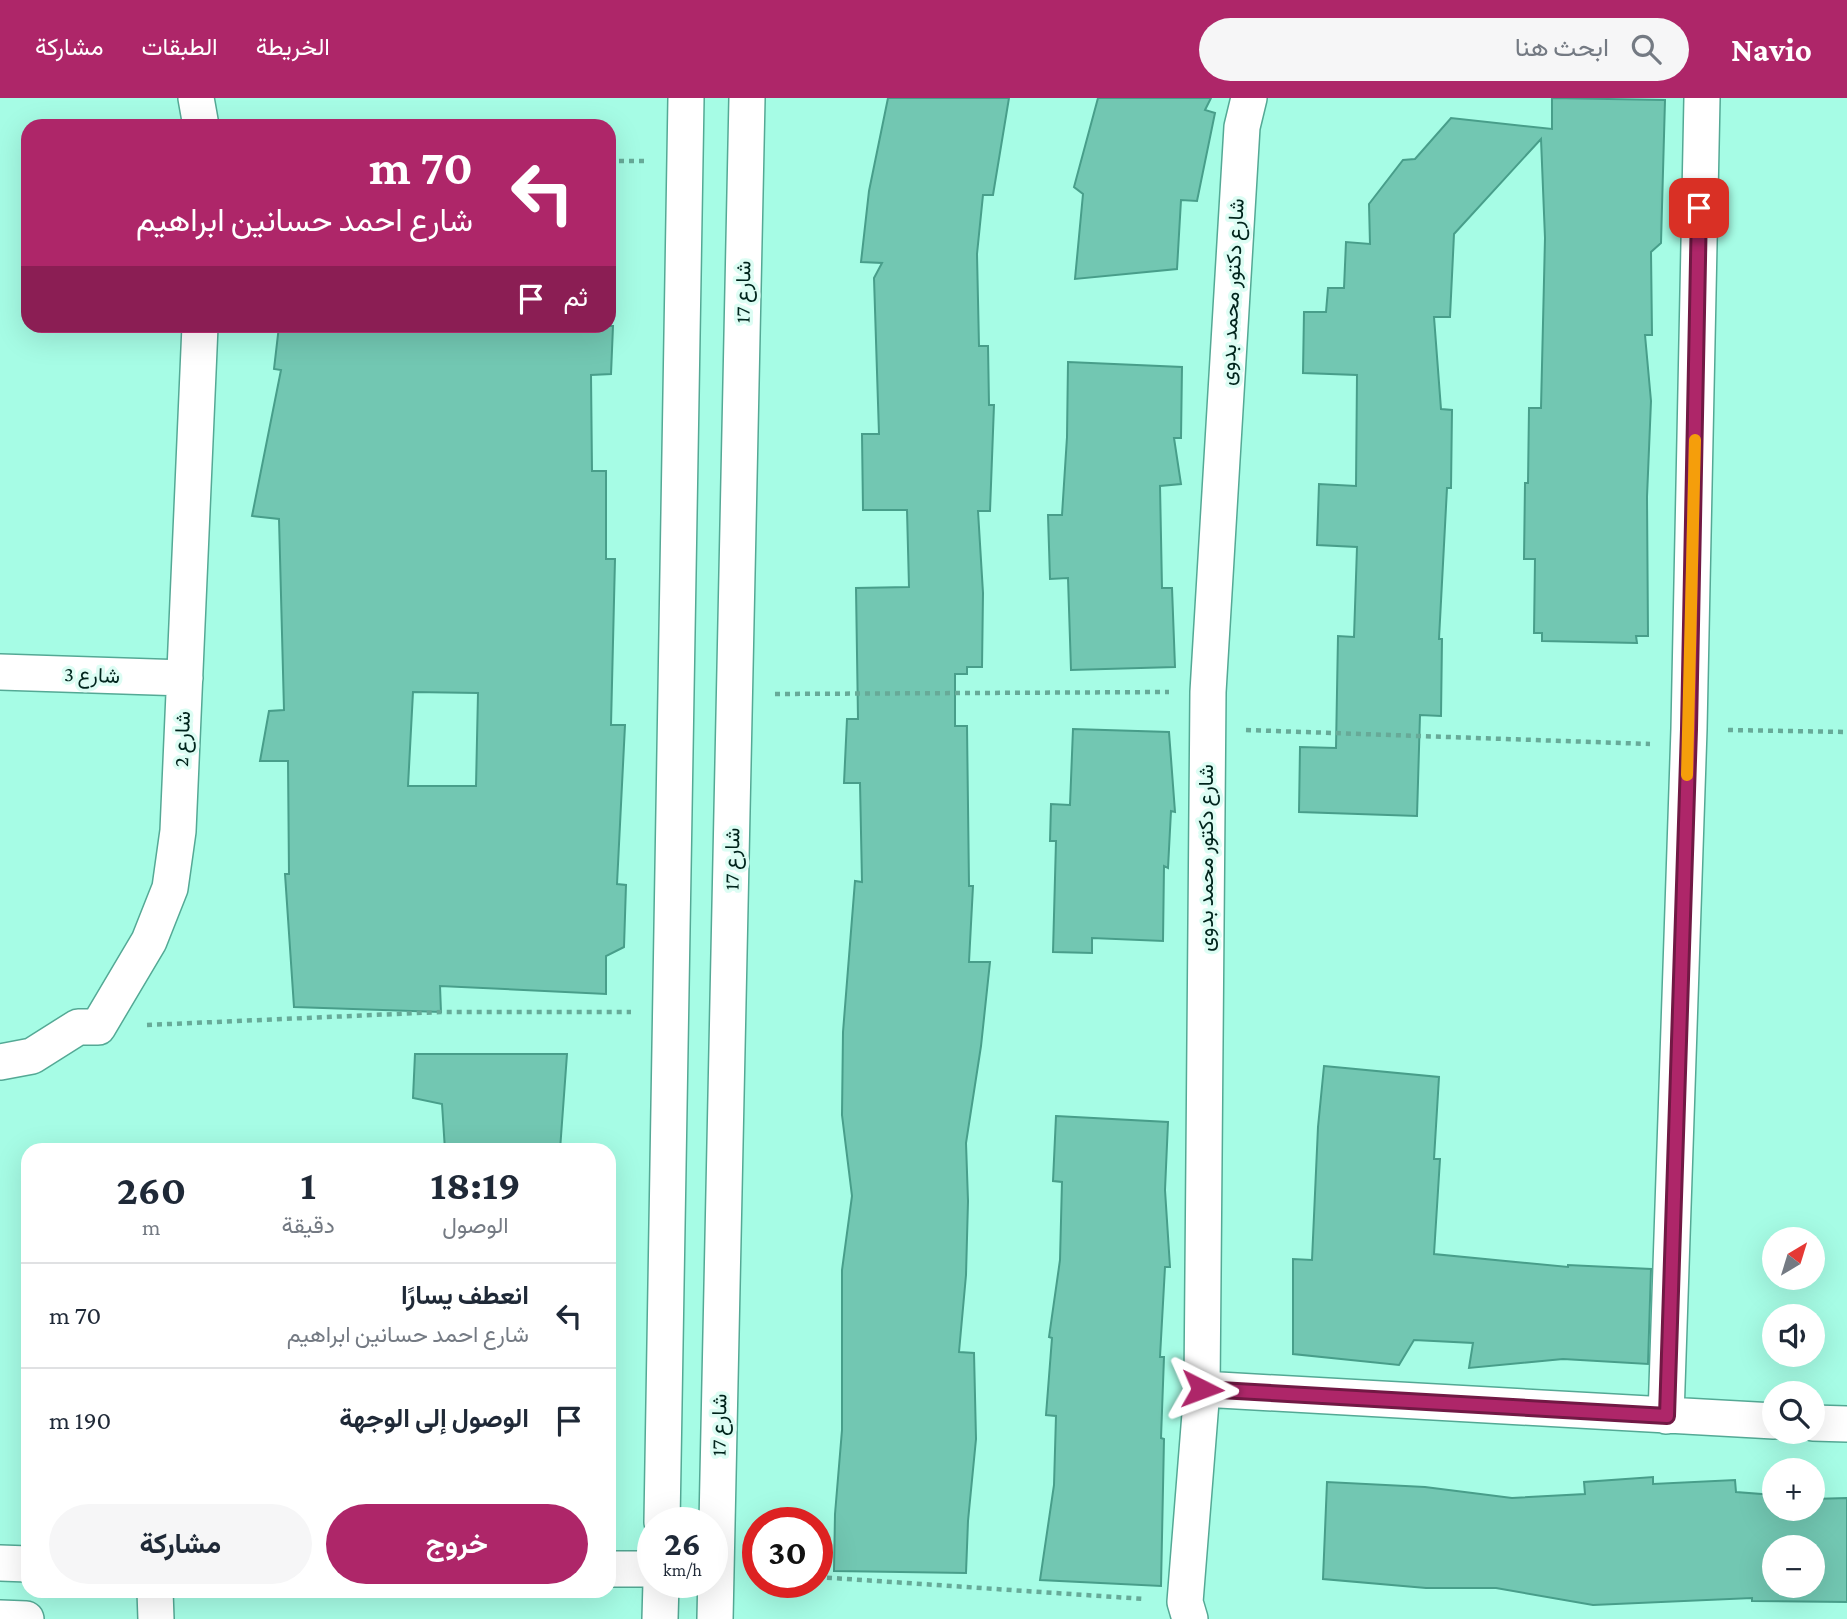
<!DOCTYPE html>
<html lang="ar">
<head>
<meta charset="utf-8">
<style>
	:root { --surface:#fff; --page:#f6f6f7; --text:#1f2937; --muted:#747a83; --line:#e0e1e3; --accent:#ae2669 }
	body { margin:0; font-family:"Crimson Pro",Vazirmatn,serif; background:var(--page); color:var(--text); direction:rtl; height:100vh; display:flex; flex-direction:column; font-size:26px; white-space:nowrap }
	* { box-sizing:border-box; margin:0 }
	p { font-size:23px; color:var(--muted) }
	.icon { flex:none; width:38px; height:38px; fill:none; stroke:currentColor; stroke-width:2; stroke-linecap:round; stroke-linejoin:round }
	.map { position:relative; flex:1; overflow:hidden; direction:ltr }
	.side { position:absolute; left:21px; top:1045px; width:595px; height:455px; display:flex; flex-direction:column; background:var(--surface); border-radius:21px; box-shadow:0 7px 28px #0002; direction:rtl }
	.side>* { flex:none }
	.top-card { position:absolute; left:21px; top:21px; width:595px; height:214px; border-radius:21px; box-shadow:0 7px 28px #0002; direction:rtl; background:#ae2669; color:#fff; overflow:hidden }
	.needle { width:46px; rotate:38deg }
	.buttons { position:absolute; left:1762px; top:1129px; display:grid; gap:14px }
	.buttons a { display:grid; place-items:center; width:63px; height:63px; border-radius:50%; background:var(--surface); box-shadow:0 7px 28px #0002; font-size:35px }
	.speed { position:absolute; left:637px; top:1409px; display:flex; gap:14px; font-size:35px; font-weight:700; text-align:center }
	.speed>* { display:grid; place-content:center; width:91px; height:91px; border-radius:50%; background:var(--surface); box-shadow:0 7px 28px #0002; line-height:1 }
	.speed small { font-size:18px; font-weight:400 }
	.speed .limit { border:10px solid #d22; background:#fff; color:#111 }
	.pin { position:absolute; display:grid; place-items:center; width:60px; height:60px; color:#fff; margin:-30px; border-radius:14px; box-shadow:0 4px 10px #0006 }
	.me { position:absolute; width:77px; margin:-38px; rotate:93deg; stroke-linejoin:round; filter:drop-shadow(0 0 5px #0008) }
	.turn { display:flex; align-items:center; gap:24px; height:147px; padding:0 28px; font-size:32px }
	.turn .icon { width:91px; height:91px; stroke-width:2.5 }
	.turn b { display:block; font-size:49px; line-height:60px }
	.then { display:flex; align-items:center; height:66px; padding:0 28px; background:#0003; gap:14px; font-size:26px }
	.eta { display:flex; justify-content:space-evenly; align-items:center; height:119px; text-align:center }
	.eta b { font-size:42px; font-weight:700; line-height:49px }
	.action { display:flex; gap:14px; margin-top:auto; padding:14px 28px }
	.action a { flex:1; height:80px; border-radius:42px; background:var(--accent); color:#fff; font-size:28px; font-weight:700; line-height:80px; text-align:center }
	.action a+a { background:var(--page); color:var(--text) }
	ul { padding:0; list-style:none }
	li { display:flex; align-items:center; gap:21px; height:105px; padding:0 28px; border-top:2px solid var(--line) }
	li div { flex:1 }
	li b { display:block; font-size:26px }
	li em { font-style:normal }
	header { display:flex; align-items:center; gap:42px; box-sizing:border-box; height:98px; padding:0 35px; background:var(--accent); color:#fff }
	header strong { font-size:33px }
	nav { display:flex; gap:38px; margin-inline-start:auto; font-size:24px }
	.search { width:490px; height:63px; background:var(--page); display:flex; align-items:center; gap:18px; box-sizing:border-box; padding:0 24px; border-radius:38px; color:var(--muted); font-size:26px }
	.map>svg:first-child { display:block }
</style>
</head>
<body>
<header>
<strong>Navio</strong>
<div class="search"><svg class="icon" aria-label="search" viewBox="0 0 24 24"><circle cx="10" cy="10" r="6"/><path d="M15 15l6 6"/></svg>ابحث هنا</div>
<nav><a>الخريطة</a><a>الطبقات</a><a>مشاركة</a></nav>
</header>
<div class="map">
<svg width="1847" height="1521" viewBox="0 0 1847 1521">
	<rect width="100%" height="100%" fill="#a6fce5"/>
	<path fill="#72c7b2" stroke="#489e8a" stroke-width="2" fill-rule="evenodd" d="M 888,0 L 1009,0 L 993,97 L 983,97 L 977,156 L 979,248 L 988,248 L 989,307 L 994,307 L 990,413 L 978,413 L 983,495 L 982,569 L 967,569 L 967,576 L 955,576 L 955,628 L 967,628 L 969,788 L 973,788 L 969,864 L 990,864 L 981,948 L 966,1045 L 968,1103 L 966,1177 L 959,1254 L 974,1255 L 976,1341 L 968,1423 L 966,1475 L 834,1473 L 835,1416 L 842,1332 L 842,1172 L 852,1098 L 842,1017 L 843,934 L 855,783 L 862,784 L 860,685 L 844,685 L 847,621 L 858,621 L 856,490 L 909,489 L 907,412 L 863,412 L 862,336 L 879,336 L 874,180 L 882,165 L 861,164 L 869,93 Z
		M 1098,0 L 1211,0 L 1205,12 L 1215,15 L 1197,103 L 1181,102 L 1177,171 L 1075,181 L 1083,96 L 1074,89 Z
		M 1552,0 L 1665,2 L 1661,145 L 1651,154 L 1652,237 L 1645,237 L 1651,303 L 1647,399 L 1648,538 L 1636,538 L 1637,545 L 1542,543 L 1542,535 L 1534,535 L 1535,461 L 1524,461 L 1525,385 L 1528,385 L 1529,310 L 1541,310 L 1545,140 L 1541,41 L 1454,136 L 1450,219 L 1434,219 L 1441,311 L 1452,312 L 1451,390 L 1447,390 L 1439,541 L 1442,541 L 1441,618 L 1420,617 L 1417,718 L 1299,714 L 1300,649 L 1336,650 L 1338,538 L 1354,539 L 1357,449 L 1317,447 L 1319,386 L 1356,388 L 1357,277 L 1303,275 L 1304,214 L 1326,214 L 1328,190 L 1344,190 L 1346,144 L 1370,146 L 1369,106 L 1403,62 L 1415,61 L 1451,20 L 1552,31 Z
		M 279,228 L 613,228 L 611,276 L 591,277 L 592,373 L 606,373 L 606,461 L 615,461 L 611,627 L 625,627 L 617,786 L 626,787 L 624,849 L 606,858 L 606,896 L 440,888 L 441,914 L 294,909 L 285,776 L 289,776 L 288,663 L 260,663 L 269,613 L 284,612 L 279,421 L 252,418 L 281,272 L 274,271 ZM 413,594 L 478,595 L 476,688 L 408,688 Z
		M 1068,264 L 1182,269 L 1181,340 L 1174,340 L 1181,386 L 1160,388 L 1162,490 L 1172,490 L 1175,569 L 1071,572 L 1068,480 L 1050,481 L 1048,417 L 1062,417 L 1067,339 Z
		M 1073,631 L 1169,634 L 1175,714 L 1171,713 L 1168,770 L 1164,768 L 1163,843 L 1092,840 L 1092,855 L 1053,854 L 1056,743 L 1050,743 L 1051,706 L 1070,707 Z
		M 415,956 L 567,956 L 560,1052 L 445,1052 L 442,1006 L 413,1000 Z
		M 1324,968 L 1439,979 L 1434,1061 L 1440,1061 L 1434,1156 L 1568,1169 L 1568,1167 L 1651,1171 L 1648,1266 L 1563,1261 L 1469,1270 L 1473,1245 L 1414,1242 L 1399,1267 L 1293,1256 L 1293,1161 L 1312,1162 L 1318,1029 Z
		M 1056,1018 L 1168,1024 L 1165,1092 L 1170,1169 L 1165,1169 L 1160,1259 L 1164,1259 L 1161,1340 L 1164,1341 L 1161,1488 L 1040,1482 L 1054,1387 L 1056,1318 L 1046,1317 L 1052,1240 L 1049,1239 L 1060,1162 L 1062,1084 L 1053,1083 Z
		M 1653,1379 L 1653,1386 L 1735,1382 L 1736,1394 L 1774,1397 L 1774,1410 L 1813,1410 L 1813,1401 L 1847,1400 L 1847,1504 L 1752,1503 L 1752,1500 L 1593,1507 L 1496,1490 L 1426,1490 L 1323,1481 L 1327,1384 L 1425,1389 L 1512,1400 L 1585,1396 L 1584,1384 ZM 1774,1449 L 1813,1449 L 1813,1488 L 1774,1488 Z"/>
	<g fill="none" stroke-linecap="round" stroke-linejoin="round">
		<defs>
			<path id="minor" d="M 196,0 L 201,28
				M 0,574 L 185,580
				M 0,964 L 32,958 L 78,929 L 98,929 L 149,843 L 170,790 L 178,733 L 200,228
				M 1202,1291 L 1774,1323
				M 1666,1318 L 1689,631 L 1702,0
				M 1813,1325 L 1847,1326
				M 662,1424 L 686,0
				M 0,1465 L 28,1466
				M 609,1471 L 653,1471
				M 155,1493 L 156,1521
				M 0,1520 L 26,1521
				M 660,1521 L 661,1484
				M 715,1521 L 747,0
				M 1190,1521 L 1185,1504 L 1202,1291 L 1208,594 L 1242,29 L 1249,0"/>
		</defs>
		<use href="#minor" stroke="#54a995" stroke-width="38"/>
		<path stroke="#67aa98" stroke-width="4.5" stroke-dasharray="5 5" stroke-linecap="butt" d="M 609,63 L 647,63
			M 775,596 L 1169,594
			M 1246,632 L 1650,646
			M 1728,632 L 1847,634
			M 147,927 L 441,914 L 631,914
			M 817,1479 L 1145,1501"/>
		<use href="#minor" stroke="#fff" stroke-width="35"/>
	</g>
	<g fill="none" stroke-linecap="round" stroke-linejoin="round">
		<defs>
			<path id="route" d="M 1202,1291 L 1667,1318 L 1689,631 L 1699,110"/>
		</defs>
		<use href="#route" stroke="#711944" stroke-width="18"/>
		<use href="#route" stroke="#ae2669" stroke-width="12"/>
		<path stroke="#f59e0b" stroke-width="12" d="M 1687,677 L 1695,342"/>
	</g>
	<g text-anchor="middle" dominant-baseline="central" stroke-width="7" stroke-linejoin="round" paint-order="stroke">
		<g font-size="21" fill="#00241c" stroke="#ddfdf4">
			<text transform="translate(743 194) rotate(-89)">شارع 17</text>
			<text transform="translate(1232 194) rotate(-87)">شارع دكتور محمد بدوى</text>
			<text transform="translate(92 577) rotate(2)">شارع 3</text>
			<text transform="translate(182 641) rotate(-88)">شارع 2</text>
			<text transform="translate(1206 760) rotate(-90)">شارع دكتور محمد بدوى</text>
			<text transform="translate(732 761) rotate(-89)">شارع 17</text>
			<text transform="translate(719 1327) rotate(-89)">شارع 17</text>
		</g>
	</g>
</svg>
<div class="buttons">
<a><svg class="needle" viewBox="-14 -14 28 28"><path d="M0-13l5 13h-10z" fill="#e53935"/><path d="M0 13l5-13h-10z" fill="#747a83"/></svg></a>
<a><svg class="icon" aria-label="sound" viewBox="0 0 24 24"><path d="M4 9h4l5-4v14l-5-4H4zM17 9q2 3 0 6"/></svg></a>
<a><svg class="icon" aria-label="search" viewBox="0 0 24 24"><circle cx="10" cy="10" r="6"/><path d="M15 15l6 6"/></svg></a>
<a>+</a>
<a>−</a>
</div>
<div class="speed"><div>26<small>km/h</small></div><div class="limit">30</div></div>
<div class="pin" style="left:1699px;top:110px;background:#d93025"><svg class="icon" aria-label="arrive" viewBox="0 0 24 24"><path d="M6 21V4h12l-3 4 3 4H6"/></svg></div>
<svg class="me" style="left:1202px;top:1291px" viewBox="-20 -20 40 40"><path d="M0-17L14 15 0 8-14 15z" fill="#ae2669" stroke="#fff" stroke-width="4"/></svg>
<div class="top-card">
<div class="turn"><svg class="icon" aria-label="left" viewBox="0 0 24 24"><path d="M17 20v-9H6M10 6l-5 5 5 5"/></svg><div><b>70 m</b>شارع احمد حسانين ابراهيم</div></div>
<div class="then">ثم<svg class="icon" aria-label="arrive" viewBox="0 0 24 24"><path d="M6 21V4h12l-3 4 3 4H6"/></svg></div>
</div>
<section class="side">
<div class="eta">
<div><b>18:19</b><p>الوصول</p></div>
<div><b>1</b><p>دقيقة</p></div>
<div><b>260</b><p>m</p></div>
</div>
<ul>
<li><svg class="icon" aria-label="left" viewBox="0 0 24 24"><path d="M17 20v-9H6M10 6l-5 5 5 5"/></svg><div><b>انعطف يسارًا</b><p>شارع احمد حسانين ابراهيم</p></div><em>70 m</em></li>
<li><svg class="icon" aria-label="arrive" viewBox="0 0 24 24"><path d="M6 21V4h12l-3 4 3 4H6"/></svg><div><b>الوصول إلى الوجهة</b></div><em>190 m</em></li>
</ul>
<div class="action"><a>خروج</a><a>مشاركة</a></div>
</section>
</div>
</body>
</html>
